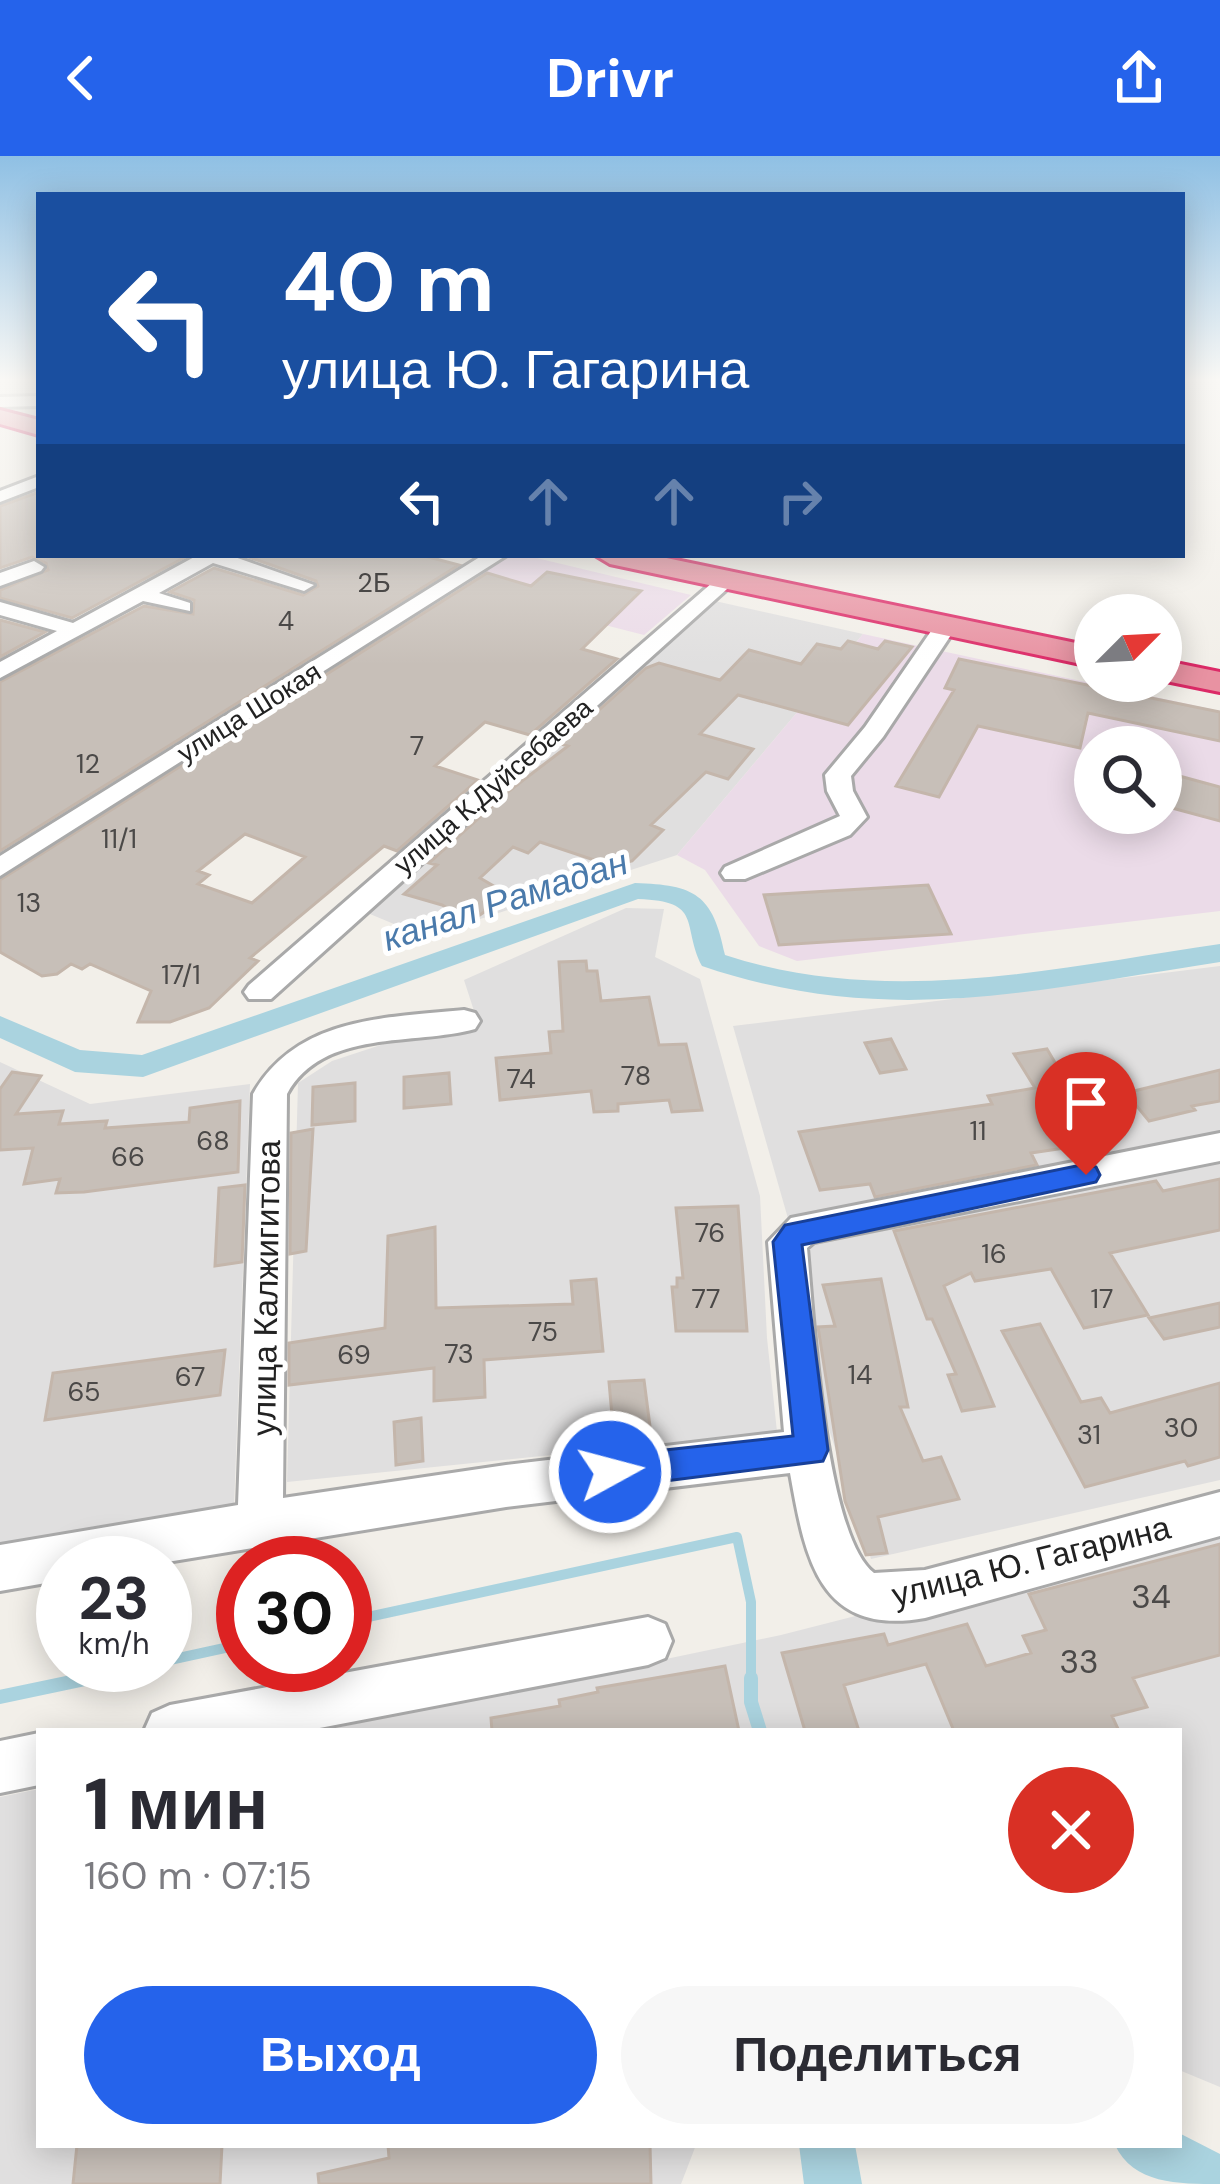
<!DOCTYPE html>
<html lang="ru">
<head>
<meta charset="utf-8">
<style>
	:root { --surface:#fff; --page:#f7f7f7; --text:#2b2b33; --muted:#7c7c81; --accent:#2563eb }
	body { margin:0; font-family:"DM Sans",sans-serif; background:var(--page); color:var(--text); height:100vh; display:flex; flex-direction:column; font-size:45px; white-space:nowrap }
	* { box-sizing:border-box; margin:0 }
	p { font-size:39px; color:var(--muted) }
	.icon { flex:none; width:66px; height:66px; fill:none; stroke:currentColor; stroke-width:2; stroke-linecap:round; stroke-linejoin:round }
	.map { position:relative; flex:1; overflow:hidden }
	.drawer { position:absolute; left:36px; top:1572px; width:1146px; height:420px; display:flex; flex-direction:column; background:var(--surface); border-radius:0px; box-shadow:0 6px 30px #0003 }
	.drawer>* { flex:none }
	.top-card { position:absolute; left:36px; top:36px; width:1149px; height:366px; border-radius:0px; box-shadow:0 6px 30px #0003; background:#1a4fa0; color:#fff; overflow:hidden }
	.needle { width:78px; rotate:66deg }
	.buttons { position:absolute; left:1074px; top:438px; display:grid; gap:24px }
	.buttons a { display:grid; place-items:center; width:108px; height:108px; border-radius:50%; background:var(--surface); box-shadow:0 6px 30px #0003; font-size:60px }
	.speed { position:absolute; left:36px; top:1380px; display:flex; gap:24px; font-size:60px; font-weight:700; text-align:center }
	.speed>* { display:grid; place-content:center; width:156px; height:156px; border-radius:50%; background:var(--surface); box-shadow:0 6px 30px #0003; line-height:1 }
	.speed small { font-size:30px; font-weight:400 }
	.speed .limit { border:18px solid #d22; background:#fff; color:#111 }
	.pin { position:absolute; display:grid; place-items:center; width:102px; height:102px; color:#fff; margin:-123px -51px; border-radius:50% 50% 50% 0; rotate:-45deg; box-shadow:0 0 12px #0007 }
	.pin .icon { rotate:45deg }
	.me { position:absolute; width:132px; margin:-66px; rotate:83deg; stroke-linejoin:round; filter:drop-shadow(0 0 9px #0008) }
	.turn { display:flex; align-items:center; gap:42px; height:252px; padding:0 48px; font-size:54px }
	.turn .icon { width:156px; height:156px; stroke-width:2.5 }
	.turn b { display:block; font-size:84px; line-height:102px }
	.lanes { display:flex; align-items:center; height:114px; padding:0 48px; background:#0003; justify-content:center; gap:60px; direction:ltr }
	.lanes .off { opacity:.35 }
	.round { display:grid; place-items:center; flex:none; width:126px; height:126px; border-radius:63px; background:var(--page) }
	.headline { display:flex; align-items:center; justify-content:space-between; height:204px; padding:0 48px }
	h1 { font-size:72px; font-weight:700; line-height:90px }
	.action { display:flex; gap:24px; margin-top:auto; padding:24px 48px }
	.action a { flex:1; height:138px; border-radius:72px; background:var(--accent); color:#fff; font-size:48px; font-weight:700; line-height:138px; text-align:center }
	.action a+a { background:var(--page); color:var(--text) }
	header { display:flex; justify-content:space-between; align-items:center; height:156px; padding:0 48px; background:var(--accent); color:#fff; font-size:54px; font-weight:700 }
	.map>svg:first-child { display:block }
</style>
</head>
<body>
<header><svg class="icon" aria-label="back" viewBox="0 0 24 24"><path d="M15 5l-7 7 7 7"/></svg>Drivr<svg class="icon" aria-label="share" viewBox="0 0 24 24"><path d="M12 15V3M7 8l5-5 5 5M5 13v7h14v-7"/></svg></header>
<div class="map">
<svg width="1220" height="2028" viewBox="0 0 1220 2028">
	<rect width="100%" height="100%" fill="#f2efe9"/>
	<path fill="#e0dfdf" d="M 706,443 L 863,478 L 677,699 L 425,781 L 358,753 Z
		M 626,752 L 664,753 L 655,801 L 700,823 L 760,1040 L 767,1182 L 777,1276 L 287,1326 L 298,927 L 332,905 L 475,858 L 464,824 Z
		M 1220,810 L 1220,976 L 789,1066 L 733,870 Z
		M 0,906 L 90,948 L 250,928 L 234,1352 L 0,1391 Z
		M 1220,1002 L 1220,1324 L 871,1403 L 822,1252 L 799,1079 Z
		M 1220,1367 L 1220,1931 L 1179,1914 L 1179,1575 L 321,1575 L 781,1479 Z
		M 39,1633 L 39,1989 L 696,1989 L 681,2028 L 0,2028 L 0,1641 Z"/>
	<path fill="#ebdbe8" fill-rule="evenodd" d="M 500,399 L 524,399 L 691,439 L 644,479 L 452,430 Z
		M 863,478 L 1220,555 L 1220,755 L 797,805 L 759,790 L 705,714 L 677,699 ZM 1095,591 L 1161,591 L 1161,657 L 1095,657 Z"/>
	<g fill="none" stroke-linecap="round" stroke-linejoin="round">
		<path stroke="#aad3df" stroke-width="10" d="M 345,1466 L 737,1381 L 751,1446 L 751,1525
			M 165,1505 L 243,1488
			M 76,1525 L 147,1509"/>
		<path stroke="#aad3df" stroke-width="14" d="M 751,1522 L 751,1546 L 760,1575
			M 0,1541 L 90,1522"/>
		<path fill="#aad3df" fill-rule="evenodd" d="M 635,727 C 695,729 713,738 725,799 C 887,852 1056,812 1220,788 L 1220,806 C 1035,834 886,873 702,810 C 681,769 704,745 638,743 L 143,921 L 75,916 L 0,882 L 0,860 L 80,894 L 142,899 Z
			M 1179,1977 L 1220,1998 L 1220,2028 C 1178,2028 1133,2028 1115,1989 L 1179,1989 Z
			M 799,1989 L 855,1989 L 862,2028 L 804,2028 Z"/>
	</g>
	<path fill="#c7bfb8" stroke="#c4b6ab" stroke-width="3" fill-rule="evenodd" d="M 39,336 L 39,399 L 189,399 L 72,462 L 0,442 L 0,434 L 48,414 L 46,407 L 32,401 L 0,412 L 0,350 Z
		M 243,399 L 421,399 L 459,409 L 0,695 L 0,526 L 144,450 L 193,458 L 194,444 L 170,436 L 214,412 L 303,439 L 318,430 L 316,425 Z
		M 547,416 L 641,435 L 582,493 L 617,503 L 530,579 L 485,566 L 435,610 L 478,624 L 397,695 L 384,690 L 250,802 L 258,805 L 209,852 L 170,866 L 138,866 L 151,835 L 90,808 L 82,813 L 71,808 L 57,818 L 42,820 L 0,796 L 0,724 L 487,417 L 531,430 ZM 245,678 L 305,701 L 252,747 L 198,728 L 209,719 L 198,715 Z
		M 0,464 L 45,476 L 0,501 Z
		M 848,485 L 878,493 L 885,485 L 912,491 L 848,569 L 738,539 L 700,578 L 753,593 L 728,623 L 706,616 L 651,669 L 663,674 L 632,705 L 612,710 L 540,686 L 528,697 L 513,691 L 480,722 L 509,739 L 471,765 L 442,749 L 404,738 L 437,709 L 429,707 L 509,635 L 568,590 L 561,588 L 646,512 L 659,507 L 720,524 L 749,494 L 801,508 L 817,488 L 841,493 Z
		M 959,503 L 1220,556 L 1220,585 L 1088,557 L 1080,592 L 978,570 L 939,641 L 896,630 L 954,534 L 945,532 Z
		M 1161,615 L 1220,631 L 1220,665 L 1161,649 Z
		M 928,729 L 951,778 L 779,789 L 764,739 Z
		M 586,805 L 587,815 L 597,815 L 601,845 L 649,841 L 659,889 L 686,888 L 702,954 L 672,956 L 669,944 L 618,948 L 618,955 L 594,956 L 591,935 L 500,944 L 496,902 L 551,897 L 549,876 L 563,875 L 559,806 Z
		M 891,883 L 906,913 L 880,917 L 865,887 Z
		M 1047,893 L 1070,932 L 1064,933 L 1098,987 L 1031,997 L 1037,1009 L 875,1041 L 870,1028 L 820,1034 L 799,976 L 992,948 L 988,940 L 1035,932 L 1014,898 Z
		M 1220,914 L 1220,945 L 1192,950 L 1195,954 L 1149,965 L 1126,937 Z
		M 12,916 L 41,920 L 16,958 L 63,955 L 59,968 L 107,965 L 105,972 L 189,966 L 190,952 L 240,945 L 238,1016 L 84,1036 L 56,1037 L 60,1023 L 24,1028 L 33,992 L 0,994 L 0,933 Z
		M 449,917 L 451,948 L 404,952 L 404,921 Z
		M 355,927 L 355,965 L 312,969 L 313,931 Z
		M 313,973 L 306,1095 L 290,1098 L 291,977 Z
		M 1220,1023 L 1220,1074 L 1110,1097 L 1148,1159 L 1084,1172 L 1051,1113 L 975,1125 L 971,1117 L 944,1130 L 994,1250 L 962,1255 L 948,1219 L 956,1218 L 932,1163 L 927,1163 L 894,1075 L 1156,1025 L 1163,1035 Z
		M 245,1029 L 242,1106 L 215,1110 L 219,1032 Z
		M 738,1050 L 747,1175 L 676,1175 L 672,1131 L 677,1131 L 677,1122 L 683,1122 L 676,1052 Z
		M 435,1071 L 436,1152 L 573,1148 L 571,1125 L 596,1123 L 603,1195 L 484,1204 L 485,1241 L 434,1245 L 434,1212 L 289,1229 L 289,1187 L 385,1172 L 388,1080 Z
		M 881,1123 L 908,1251 L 900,1251 L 923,1305 L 941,1301 L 959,1343 L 878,1361 L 887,1397 L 866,1399 L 845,1345 L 818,1171 L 835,1170 L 823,1129 Z
		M 1220,1147 L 1220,1171 L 1164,1183 L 1149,1162 Z
		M 1040,1168 L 1081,1246 L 1101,1242 L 1110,1257 L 1220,1227 L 1220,1301 L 1188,1310 L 1185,1305 L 1085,1331 L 1002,1175 Z
		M 225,1194 L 220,1239 L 45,1264 L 53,1217 Z
		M 644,1224 L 651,1278 L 614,1282 L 609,1226 Z
		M 421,1262 L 423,1305 L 396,1309 L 394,1266 Z
		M 1220,1388 L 1220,1499 L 1133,1522 L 1147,1551 L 1112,1560 L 1119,1575 L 954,1575 L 926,1508 L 844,1529 L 859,1575 L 805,1575 L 782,1497 L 884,1478 L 888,1489 L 967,1468 L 986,1510 L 1031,1497 L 1023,1480 L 1046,1474 L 1029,1438 Z
		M 725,1510 L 739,1575 L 492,1575 L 491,1562 L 560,1550 L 559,1544 L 598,1536 L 597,1532 Z
		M 77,1989 L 222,1989 L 220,2028 L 73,2028 Z
		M 388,1989 L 650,1989 L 651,2028 L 319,2028 L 318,2018 L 389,2002 Z"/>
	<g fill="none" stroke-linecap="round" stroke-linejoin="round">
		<defs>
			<path id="minor" d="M 39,240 L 39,250 L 0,251 L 0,241 Z
				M 39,320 L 39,331 L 0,346 L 0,335 Z
				M 198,399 L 229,399 L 314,429 L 304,435 L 213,407 L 159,437 L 190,447 L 190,455 L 143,445 L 0,522 L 0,506 L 57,475 L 0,459 L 0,446 L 73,467 Z
				M 483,399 L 507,399 L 0,720 L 0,700 Z
				M 34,405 L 44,411 L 41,415 L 0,430 L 0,417 Z
				M 720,420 L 737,424 L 271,843 L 249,843 L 244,836 L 249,829 Z
				M 946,464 L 957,470 L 883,581 L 851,620 L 853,635 L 867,661 L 850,679 L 745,723 L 725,723 L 721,717 L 725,711 L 840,660 L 827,635 L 825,619 L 865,571 L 938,465 Z
				M 464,854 L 475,857 L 480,865 L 475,873 C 415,890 323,872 287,938 L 283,1342 L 506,1309 L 784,1276 L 768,1086 L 791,1062 L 1220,977 L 1220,1005 L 814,1086 L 807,1092 C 813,1158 825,1380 874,1417 L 925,1414 L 1220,1336 L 1220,1380 L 925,1462 C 818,1481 805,1401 790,1317 L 506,1351 L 161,1407 L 63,1407 L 63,1424 L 0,1435 L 0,1389 L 238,1349 L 253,938 C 297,861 384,862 464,854 Z
				M 648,1461 L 665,1468 L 672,1485 L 665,1502 L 648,1509 L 304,1575 L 144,1575 L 152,1557 L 170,1549 Z
				M 39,1577 L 39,1629 L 0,1637 L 0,1585 Z"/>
			<path id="highway" d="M 0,254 L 39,264 L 39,279 L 0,268 Z
				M 595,399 L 652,399 L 1095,491 L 1095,511 L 610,408 Z
				M 1161,504 L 1220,516 L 1220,536 L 1161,524 Z"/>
		</defs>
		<use href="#minor" stroke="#a9a9a9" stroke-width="6"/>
		<use href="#highway" stroke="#dc2a67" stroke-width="6"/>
		<use href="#minor" fill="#fff" fill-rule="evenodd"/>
		<use href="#highway" fill="#e892a2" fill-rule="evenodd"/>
	</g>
	<linearGradient id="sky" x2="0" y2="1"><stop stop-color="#8fc0e4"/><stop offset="0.44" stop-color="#f9f8f5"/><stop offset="1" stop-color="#f9f8f5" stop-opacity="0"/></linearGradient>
	<rect width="1220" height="509" fill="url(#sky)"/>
	<path fill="#2563eb" stroke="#184099" stroke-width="3" d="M 1086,1008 L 1096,1011 L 1100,1019 L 1096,1026 L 802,1089 L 828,1294 L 823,1305 L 610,1332 L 599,1327 L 594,1316 L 599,1305 L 610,1300 L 793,1280 L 773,1086 L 785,1069 Z"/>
	<g text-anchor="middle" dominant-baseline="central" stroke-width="10" stroke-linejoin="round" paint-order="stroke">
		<g font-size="27" fill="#4b4948">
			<text x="374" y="426">2Б</text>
			<text x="286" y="464">4</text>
			<text x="417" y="589">7</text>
			<text x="88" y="607">12</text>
			<text x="119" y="682">11/1</text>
			<text x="29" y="746">13</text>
			<text x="181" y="818">17/1</text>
			<text x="636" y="919">78</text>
			<text x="521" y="922">74</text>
			<text x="978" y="974">11</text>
			<text x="213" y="984">68</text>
			<text x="128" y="1000">66</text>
			<text x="710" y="1076">76</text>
			<text x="994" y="1097">16</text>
			<text x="706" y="1142">77</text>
			<text x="1102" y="1142">17</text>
			<text x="543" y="1175">75</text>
			<text x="459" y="1197">73</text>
			<text x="354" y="1198">69</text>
			<text x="860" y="1218">14</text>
			<text x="190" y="1220">67</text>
			<text x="84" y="1235">65</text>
			<text x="1181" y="1271">30</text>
			<text x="1089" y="1278">31</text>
		</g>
		<g font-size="27" fill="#222" stroke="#fff">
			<text transform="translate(249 556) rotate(-32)">улица Шокая</text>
			<text transform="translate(493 630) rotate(-41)">улица К.Дуйсебаева</text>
		</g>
		<g font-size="33" fill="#222" stroke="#fff">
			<text transform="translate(266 1132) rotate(-89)">улица Калжигитова</text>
			<text transform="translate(1031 1405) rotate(-14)">улица Ю. Гагарина</text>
		</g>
		<g font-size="33" fill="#4b4948">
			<text x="1151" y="1440">34</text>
			<text x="1079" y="1505">33</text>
		</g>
		<g font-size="36" font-style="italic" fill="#4a7aab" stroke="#fff">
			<text transform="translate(505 744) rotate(-18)">канал Рамадан</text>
		</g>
	</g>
</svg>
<div class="buttons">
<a><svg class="needle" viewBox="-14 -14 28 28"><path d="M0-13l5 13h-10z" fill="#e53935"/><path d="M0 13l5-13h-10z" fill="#7c7c81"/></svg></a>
<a><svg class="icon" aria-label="search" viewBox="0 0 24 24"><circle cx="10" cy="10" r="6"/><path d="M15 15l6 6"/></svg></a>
</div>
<div class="speed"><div>23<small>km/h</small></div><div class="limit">30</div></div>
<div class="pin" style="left:1086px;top:1019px;background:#d93025"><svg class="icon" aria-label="arrive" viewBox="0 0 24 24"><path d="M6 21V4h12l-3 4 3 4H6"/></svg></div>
<svg class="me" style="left:610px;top:1316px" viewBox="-20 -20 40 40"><circle r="17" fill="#2563eb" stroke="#fff" stroke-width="3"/><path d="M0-11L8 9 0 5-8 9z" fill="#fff"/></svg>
<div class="top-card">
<div class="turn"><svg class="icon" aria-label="left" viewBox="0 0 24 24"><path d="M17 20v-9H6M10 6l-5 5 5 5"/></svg><div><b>40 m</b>улица Ю. Гагарина</div></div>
<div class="lanes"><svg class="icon" aria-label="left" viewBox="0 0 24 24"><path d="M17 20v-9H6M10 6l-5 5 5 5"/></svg><svg class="icon off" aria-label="ahead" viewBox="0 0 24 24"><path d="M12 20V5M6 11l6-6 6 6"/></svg><svg class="icon off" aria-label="ahead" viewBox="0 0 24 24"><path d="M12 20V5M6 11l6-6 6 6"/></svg><svg class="icon off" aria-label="right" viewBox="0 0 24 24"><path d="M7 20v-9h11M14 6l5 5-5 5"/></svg></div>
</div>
<section class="drawer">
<div class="headline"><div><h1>1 мин</h1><p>160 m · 07:15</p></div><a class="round" style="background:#d93025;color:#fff"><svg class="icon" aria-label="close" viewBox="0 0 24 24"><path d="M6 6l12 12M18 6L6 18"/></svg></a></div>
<div class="action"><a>Выход</a><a>Поделиться</a></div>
</section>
</div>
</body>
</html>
